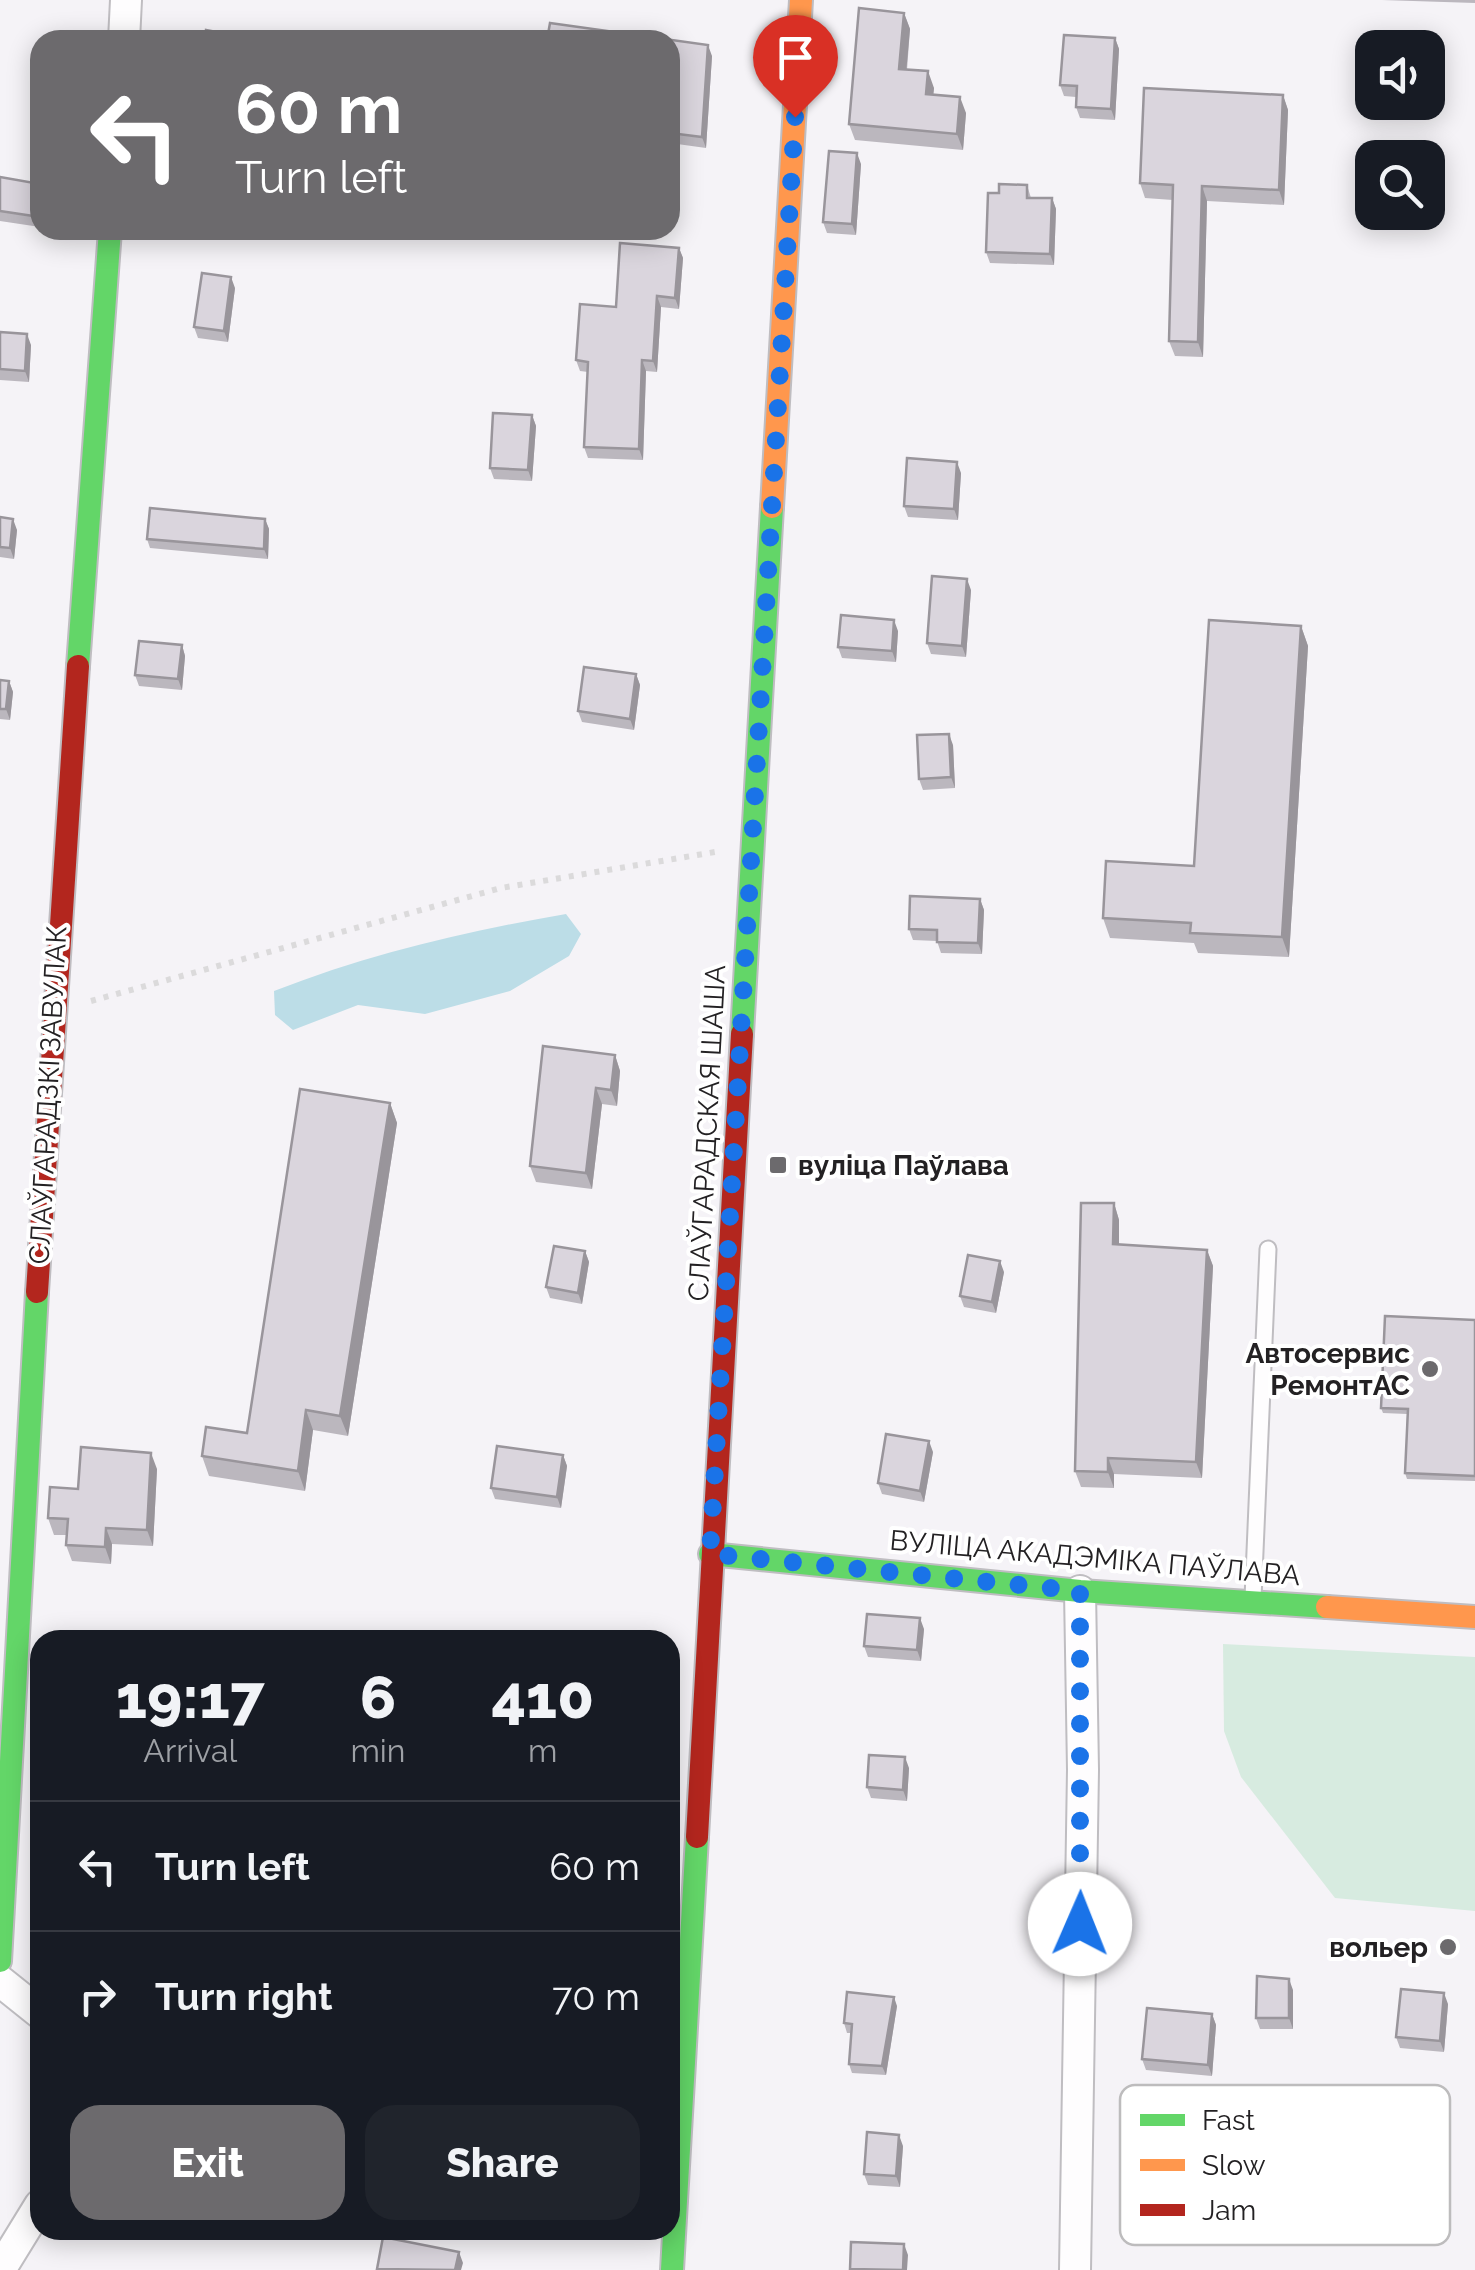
<!DOCTYPE html>
<html lang="en">
<head>
<meta charset="utf-8">
<style>
	:root { --surface:#171b24; --page:#20242c; --text:#f1f3f6; --muted:#9ea1a6; --line:#363941; --accent:#6c6a6d }
	body { margin:0; font-family:Raleway,sans-serif; background:var(--page); color:var(--text); height:100vh; display:flex; flex-direction:column; font-size:38px; white-space:nowrap }
	* { box-sizing:border-box; margin:0 }
	p { font-size:32px; color:var(--muted) }
	.icon { flex:none; width:55px; height:55px; fill:none; stroke:currentColor; stroke-width:2; stroke-linecap:round; stroke-linejoin:round }
	.map { position:relative; flex:1; overflow:hidden }
	.side { position:absolute; left:30px; top:1630px; width:650px; height:610px; display:flex; flex-direction:column; background:var(--surface); border-radius:30px; box-shadow:0 5px 25px #0003 }
	.side>* { flex:none }
	.top-card { position:absolute; left:30px; top:30px; width:650px; height:210px; border-radius:30px; box-shadow:0 5px 25px #0003; background:#6c6a6d; color:#fff; overflow:hidden }
	.tools { position:absolute; left:1355px; top:30px; display:grid; gap:20px }
	.tools a { display:grid; place-items:center; width:90px; height:90px; border-radius:20px; background:var(--surface); box-shadow:0 5px 25px #0003; font-size:50px }
	.pin { position:absolute; display:grid; place-items:center; width:85px; height:85px; color:#fff; margin:-102px -42px; border-radius:50% 50% 50% 0; rotate:-45deg; box-shadow:0 0 10px #0007 }
	.pin .icon { rotate:45deg }
	.me { position:absolute; width:110px; margin:-55px; rotate:1deg; stroke-linejoin:round; filter:drop-shadow(0 0 8px #0008) }
	.turn { display:flex; align-items:center; gap:35px; height:210px; padding:0 40px; font-size:45px }
	.turn .icon { width:130px; height:130px; stroke-width:2.5 }
	.turn b { display:block; font-size:70px; line-height:85px }
	.eta { display:flex; justify-content:space-evenly; align-items:center; height:170px; text-align:center }
	.eta b { font-size:60px; font-weight:800; line-height:70px }
	.action { display:flex; gap:20px; margin-top:auto; padding:20px 40px }
	.action a { flex:1; height:115px; border-radius:30px; background:var(--accent); color:#fff; font-size:40px; font-weight:800; line-height:115px; text-align:center }
	.action a+a { background:var(--page); color:var(--text) }
	ul { padding:0; list-style:none }
	li { display:flex; align-items:center; gap:30px; height:130px; padding:0 40px; border-top:2px solid var(--line) }
	li div { flex:1 }
	li b { display:block; font-size:38px }
	li em { font-style:normal }
	.map>svg:first-child { display:block }
</style>
</head>
<body>
<div class="map">
<svg width="1475" height="2270" viewBox="0 0 1475 2270">
	<rect width="100%" height="100%" fill="#f5f3f7"/>
	<path fill="#d7ebe0" d="M 1223,1644 L 1475,1657 L 1475,1911 L 1335,1898 L 1241,1777 L 1224,1731 Z"/>
	<path fill="#bcdde7" d="M 566,914 L 581,934 L 569,956 L 510,991 L 425,1014 L 358,1005 L 293,1030 L 275,1015 L 274,991 C 369,954 466,931 566,914 Z"/>
	<g fill="none" stroke-linecap="round" stroke-linejoin="round">
		<defs>
			<path id="lane" d="M 1253,1598 L 1268,1249"/>
			<path id="street" d="M 124,40 L 126,0
				M 0,1981 L 40,2013
				M 0,2270 L 40,2205
				M 1075,2270 L 1083,1770 L 1080,1591"/>
			<path id="fast" d="M 78,666 L 110,230
				M 742,1034 L 772,507
				M 710,1554 L 1080,1591 L 1327,1607
				M 0,1961 L 37,1292
				M 672,2270 L 697,1837"/>
			<path id="slow" d="M 772,507 L 801,0
				M 1327,1607 L 1475,1617"/>
			<path id="jam" d="M 37,1292 L 78,666
				M 697,1837 L 742,1034"/>
		</defs>
		<use href="#lane" stroke="#bfbdc1" stroke-width="19"/>
		<use href="#street" stroke="#bfbdc1" stroke-width="34"/>
		<use href="#fast" stroke="#bfbdc1" stroke-width="26"/>
		<use href="#slow" stroke="#bfbdc1" stroke-width="26"/>
		<use href="#jam" stroke="#bfbdc1" stroke-width="26"/>
		<path stroke="#dbdadb" stroke-width="6" stroke-dasharray="5 8" stroke-linecap="butt" d="M 91,1001 L 501,888 L 715,852"/>
		<use href="#lane" stroke="#fefdfe" stroke-width="15"/>
		<use href="#street" stroke="#fefdfe" stroke-width="30"/>
		<use href="#fast" stroke="#63d668" stroke-width="22"/>
		<use href="#slow" stroke="#ff974d" stroke-width="22"/>
		<use href="#jam" stroke="#b3261e" stroke-width="22"/>
	</g>
	<path fill="#bbb7be" d="M 1382,0 L 1475,0 L 1475,3 Z
		M 904,13 L 910,29 L 907,70 L 934,88 L 933,94 L 966,113 L 963,150 L 855,140 L 849,124 Z
		M 1115,38 L 1119,49 L 1115,120 L 1080,118 L 1076,107 L 1076,97 L 1064,96 L 1060,85 Z
		M 670,40 L 712,56 L 706,148 L 670,143 Z
		M 1283,95 L 1288,110 L 1284,205 L 1207,201 L 1203,357 L 1175,356 L 1169,341 L 1173,200 L 1145,198 L 1140,183 Z
		M 861,164 L 856,235 L 827,233 L 823,222 Z
		M 0,177 L 40,184 L 40,227 L 0,221 Z
		M 1027,185 L 1031,198 L 1052,198 L 1056,209 L 1054,265 L 990,263 L 986,252 L 999,193 Z
		M 679,248 L 683,258 L 679,309 L 661,307 L 657,372 L 646,371 L 643,460 L 588,458 L 584,447 L 588,372 L 580,371 L 576,360 L 616,307 Z
		M 235,288 L 228,342 L 198,338 L 194,327 Z
		M 0,332 L 31,345 L 29,382 L 0,380 Z
		M 532,415 L 536,426 L 532,481 L 494,479 L 490,468 Z
		M 961,473 L 958,520 L 908,517 L 904,506 Z
		M 0,517 L 17,530 L 14,559 L 0,557 Z
		M 265,519 L 269,529 L 268,559 L 150,548 L 147,539 Z
		M 971,590 L 966,657 L 931,654 L 927,643 Z
		M 1301,626 L 1308,646 L 1289,957 L 1198,953 L 1194,943 L 1110,938 L 1103,918 L 1194,866 Z
		M 898,631 L 896,662 L 842,658 L 838,647 Z
		M 182,645 L 185,656 L 182,690 L 139,686 L 135,675 Z
		M 636,674 L 640,685 L 634,730 L 582,722 L 578,711 Z
		M 0,680 L 9,681 L 13,692 L 10,720 L 0,719 Z
		M 953,745 L 955,788 L 923,790 L 919,779 Z
		M 980,899 L 984,910 L 982,954 L 941,953 L 937,941 L 913,940 L 909,929 Z
		M 615,1055 L 620,1071 L 617,1106 L 602,1104 L 592,1189 L 536,1182 L 530,1166 Z
		M 390,1103 L 397,1123 L 348,1436 L 313,1430 L 305,1491 L 209,1476 L 202,1456 L 247,1433 Z
		M 1114,1203 L 1119,1220 L 1119,1245 L 1207,1250 L 1213,1266 L 1202,1478 L 1114,1474 L 1114,1488 L 1081,1487 L 1075,1471 Z
		M 585,1251 L 589,1262 L 582,1304 L 550,1298 L 546,1287 Z
		M 1004,1272 L 996,1313 L 964,1307 L 960,1296 Z
		M 1475,1320 L 1475,1481 L 1407,1479 L 1405,1473 L 1407,1414 L 1383,1413 L 1381,1408 Z
		M 933,1452 L 924,1502 L 882,1494 L 878,1483 Z
		M 563,1455 L 567,1466 L 561,1508 L 495,1499 L 491,1488 Z
		M 157,1469 L 153,1546 L 112,1544 L 111,1564 L 72,1561 L 66,1545 L 67,1535 L 54,1535 L 48,1518 L 78,1489 Z
		M 924,1629 L 921,1661 L 868,1657 L 864,1646 Z
		M 909,1768 L 907,1801 L 871,1798 L 867,1787 Z
		M 1293,1990 L 1293,2029 L 1260,2029 L 1256,2018 Z
		M 1448,2004 L 1444,2052 L 1400,2048 L 1396,2037 Z
		M 897,2006 L 886,2075 L 852,2073 L 849,2064 L 852,2033 L 847,2033 L 844,2023 Z
		M 1212,2014 L 1216,2025 L 1212,2076 L 1146,2070 L 1142,2059 Z
		M 903,2146 L 900,2187 L 868,2185 L 864,2174 Z
		M 1316,2164 L 1320,2175 L 1319,2212 L 1248,2209 L 1244,2198 Z"/>
	<path fill="#99959b" d="M 904,13 L 910,29 L 905,85 L 899,69 Z
		M 1115,38 L 1119,49 L 1115,120 L 1111,109 Z
		M 708,45 L 712,56 L 706,148 L 702,137 Z
		M 928,71 L 934,88 L 932,110 L 926,94 Z
		M 1283,95 L 1288,110 L 1284,205 L 1279,190 Z
		M 960,97 L 966,113 L 963,150 L 957,134 Z
		M 857,153 L 861,164 L 856,235 L 852,224 Z
		M 1202,186 L 1207,201 L 1203,357 L 1198,342 Z
		M 1052,198 L 1056,209 L 1054,265 L 1050,254 Z
		M 679,248 L 683,258 L 679,309 L 675,298 Z
		M 231,277 L 235,288 L 228,342 L 224,331 Z
		M 657,296 L 661,307 L 657,372 L 653,361 Z
		M 27,334 L 31,345 L 29,382 L 25,371 Z
		M 642,360 L 646,371 L 643,460 L 639,449 Z
		M 532,415 L 536,426 L 532,481 L 528,470 Z
		M 957,462 L 961,473 L 958,520 L 954,509 Z
		M 13,519 L 17,530 L 14,559 L 10,548 Z
		M 265,519 L 269,529 L 268,559 L 264,549 Z
		M 967,579 L 971,590 L 966,657 L 962,646 Z
		M 894,620 L 898,631 L 896,662 L 892,651 Z
		M 1301,626 L 1308,646 L 1289,957 L 1282,937 Z
		M 182,645 L 185,656 L 182,690 L 178,679 Z
		M 636,674 L 640,685 L 634,730 L 630,719 Z
		M 9,681 L 13,692 L 10,720 L 6,709 Z
		M 949,734 L 953,745 L 955,788 L 951,777 Z
		M 980,899 L 984,910 L 982,954 L 978,943 Z
		M 615,1055 L 620,1071 L 617,1106 L 611,1090 Z
		M 596,1088 L 602,1104 L 592,1189 L 586,1173 Z
		M 390,1103 L 397,1123 L 348,1436 L 340,1416 Z
		M 1114,1203 L 1119,1220 L 1119,1261 L 1113,1244 Z
		M 1207,1250 L 1213,1266 L 1202,1478 L 1196,1462 Z
		M 585,1251 L 589,1262 L 582,1304 L 578,1293 Z
		M 1000,1261 L 1004,1272 L 996,1313 L 992,1302 Z
		M 306,1410 L 313,1430 L 305,1491 L 298,1471 Z
		M 929,1441 L 933,1452 L 924,1502 L 920,1491 Z
		M 151,1453 L 157,1469 L 153,1546 L 147,1530 Z
		M 563,1455 L 567,1466 L 561,1508 L 557,1497 Z
		M 1108,1458 L 1114,1474 L 1114,1488 L 1108,1472 Z
		M 106,1528 L 112,1544 L 111,1564 L 105,1547 Z
		M 920,1618 L 924,1629 L 921,1661 L 917,1650 Z
		M 905,1757 L 909,1768 L 907,1801 L 903,1790 Z
		M 1289,1979 L 1293,1990 L 1293,2029 L 1289,2018 Z
		M 1444,1993 L 1448,2004 L 1444,2052 L 1440,2041 Z
		M 894,1997 L 897,2006 L 886,2075 L 882,2066 Z
		M 1212,2014 L 1216,2025 L 1212,2076 L 1208,2065 Z
		M 899,2135 L 903,2146 L 900,2187 L 896,2176 Z
		M 1316,2164 L 1320,2175 L 1319,2212 L 1315,2201 Z
		M 904,2244 L 908,2255 L 907,2270 L 903,2270 Z
		M 459,2252 L 463,2263 L 461,2270 L 455,2270 Z"/>
	<path fill="#dad5dd" stroke="#99959b" stroke-width="2.5" d="M 859,8 L 904,13 L 899,69 L 928,71 L 926,94 L 960,97 L 957,134 L 849,124 Z
		M 550,23 L 708,45 L 702,137 L 670,133 L 670,40 L 547,40 Z
		M 206,30 L 238,36 L 238,40 L 205,40 Z
		M 1064,35 L 1115,38 L 1111,109 L 1076,107 L 1077,86 L 1060,85 Z
		M 1144,88 L 1283,95 L 1279,190 L 1202,186 L 1198,342 L 1169,341 L 1173,185 L 1140,183 Z
		M 829,151 L 857,153 L 852,224 L 823,222 Z
		M 0,177 L 40,184 L 40,217 L 0,211 Z
		M 999,184 L 1027,185 L 1027,198 L 1052,198 L 1050,254 L 986,252 L 988,193 L 999,193 Z
		M 620,243 L 679,248 L 675,298 L 657,296 L 653,361 L 642,360 L 639,449 L 584,447 L 588,362 L 576,360 L 580,304 L 616,307 Z
		M 202,273 L 231,277 L 224,331 L 194,327 Z
		M 0,332 L 27,334 L 25,371 L 0,369 Z
		M 493,413 L 532,415 L 528,470 L 490,468 Z
		M 907,458 L 957,462 L 954,509 L 904,506 Z
		M 150,508 L 265,519 L 264,549 L 147,539 Z
		M 0,517 L 13,519 L 10,548 L 0,547 Z
		M 932,576 L 967,579 L 962,646 L 927,643 Z
		M 841,615 L 894,620 L 892,651 L 838,647 Z
		M 1209,620 L 1301,626 L 1282,937 L 1190,933 L 1191,923 L 1103,918 L 1106,861 L 1194,866 Z
		M 139,641 L 182,645 L 178,679 L 135,675 Z
		M 584,667 L 636,674 L 630,719 L 578,711 Z
		M 0,680 L 9,681 L 6,709 L 0,709 Z
		M 949,734 L 951,777 L 919,779 L 917,735 Z
		M 910,896 L 980,899 L 978,943 L 937,942 L 937,930 L 909,929 Z
		M 543,1046 L 615,1055 L 611,1090 L 596,1088 L 586,1173 L 530,1166 Z
		M 300,1089 L 390,1103 L 340,1416 L 306,1410 L 298,1471 L 202,1456 L 206,1427 L 247,1433 Z
		M 1081,1203 L 1114,1203 L 1113,1244 L 1207,1250 L 1196,1462 L 1108,1458 L 1108,1472 L 1075,1471 Z
		M 554,1246 L 585,1251 L 578,1293 L 546,1287 Z
		M 968,1255 L 1000,1261 L 992,1302 L 960,1296 Z
		M 1385,1316 L 1475,1320 L 1475,1476 L 1405,1473 L 1408,1409 L 1381,1408 Z
		M 886,1434 L 929,1441 L 920,1491 L 878,1483 Z
		M 497,1446 L 563,1455 L 557,1497 L 491,1488 Z
		M 81,1447 L 151,1453 L 147,1530 L 106,1528 L 105,1547 L 66,1545 L 68,1519 L 48,1518 L 50,1487 L 78,1489 Z
		M 867,1614 L 920,1618 L 917,1650 L 864,1646 Z
		M 37,1737 L 40,1737 L 40,1765 L 34,1764 Z
		M 869,1755 L 905,1757 L 903,1790 L 867,1787 Z
		M 1257,1976 L 1289,1979 L 1289,2018 L 1256,2018 Z
		M 1401,1989 L 1444,1993 L 1440,2041 L 1396,2037 Z
		M 847,1992 L 894,1997 L 882,2066 L 849,2064 L 852,2024 L 844,2023 Z
		M 1147,2008 L 1212,2014 L 1208,2065 L 1142,2059 Z
		M 867,2132 L 899,2135 L 896,2176 L 864,2174 Z
		M 383,2237 L 459,2252 L 455,2270 L 377,2269 Z
		M 851,2242 L 904,2244 L 903,2270 L 850,2269 Z"/>
	<g fill="none" stroke-linecap="round" stroke-linejoin="round">
		<path stroke="#1a73e8" stroke-width="18" stroke-dasharray="0 32.4" d="M 795,117 L 710,1554 L 1080,1591 L 1080,1924"/>
	</g>
	<g fill="#6c6a6d" stroke="#fff" stroke-width="4">
		<rect x="768" y="1155" width="20" height="20" rx="5"/>
		<circle cx="1430" cy="1369" r="10"/>
		<circle cx="1448" cy="1947" r="10"/>
	</g>
	<g text-anchor="middle" dominant-baseline="central" stroke-width="8" stroke-linejoin="round" paint-order="stroke">
		<g font-size="28" fill="#232123" stroke="#fff">
			<text transform="translate(48 1095) rotate(-87)">СЛАЎГАРАДЗКІ ЗАВУЛАК</text>
			<text transform="translate(707 1133) rotate(-87)">СЛАЎГАРАДСКАЯ ШАША</text>
			<text transform="translate(1095 1558) rotate(5)">ВУЛІЦА АКАДЭМІКА ПАЎЛАВА</text>
		</g>
		<g font-size="28" font-weight="bold" fill="#232123" stroke="#fff" text-anchor="end">
			<text x="798" y="1165" text-anchor="start">вуліца Паўлава</text>
			<text x="1410" y="1353">Автосервис<tspan x="1410" dy="32">РемонтАС</tspan></text>
			<text x="1428" y="1947">вольер</text>
		</g>
	</g>
	<rect x="1120" y="2085" width="330" height="160" rx="15" fill="#fff" stroke="#bdbcbd" stroke-width="2.5"/>
	<rect x="1140" y="2114" width="45" height="12" fill="#63d668"/>
	<rect x="1140" y="2159" width="45" height="12" fill="#ff974d"/>
	<rect x="1140" y="2204" width="45" height="12" fill="#b3261e"/>
	<g font-size="28" fill="#232123">
		<text x="1202" y="2130">Fast</text>
		<text x="1202" y="2175">Slow</text>
		<text x="1202" y="2220">Jam</text>
	</g>
</svg>
<div class="tools">
<a><svg class="icon" aria-label="sound" viewBox="0 0 24 24"><path d="M4 9h4l5-4v14l-5-4H4zM17 9q2 3 0 6"/></svg></a>
<a><svg class="icon" aria-label="search" viewBox="0 0 24 24"><circle cx="10" cy="10" r="6"/><path d="M15 15l6 6"/></svg></a>
</div>
<div class="pin" style="left:795px;top:117px;background:#d93025"><svg class="icon" aria-label="arrive" viewBox="0 0 24 24"><path d="M6 21V4h12l-3 4 3 4H6"/></svg></div>
<svg class="me" style="left:1080px;top:1924px" viewBox="-20 -20 40 40"><circle r="19" fill="#fff"/><path d="M0-13L10 11 0 6-10 11z" fill="#1a73e8"/></svg>
<div class="top-card">
<div class="turn"><svg class="icon" aria-label="left" viewBox="0 0 24 24"><path d="M17 20v-9H6M10 6l-5 5 5 5"/></svg><div><b>60 m</b>Turn left</div></div>
</div>
<section class="side">
<div class="eta">
<div><b>19:17</b><p>Arrival</p></div>
<div><b>6</b><p>min</p></div>
<div><b>410</b><p>m</p></div>
</div>
<ul>
<li><svg class="icon" aria-label="left" viewBox="0 0 24 24"><path d="M17 20v-9H6M10 6l-5 5 5 5"/></svg><div><b>Turn left</b></div><em>60 m</em></li>
<li><svg class="icon" aria-label="right" viewBox="0 0 24 24"><path d="M7 20v-9h11M14 6l5 5-5 5"/></svg><div><b>Turn right</b></div><em>70 m</em></li>
</ul>
<div class="action"><a>Exit</a><a>Share</a></div>
</section>
</div>
</body>
</html>
